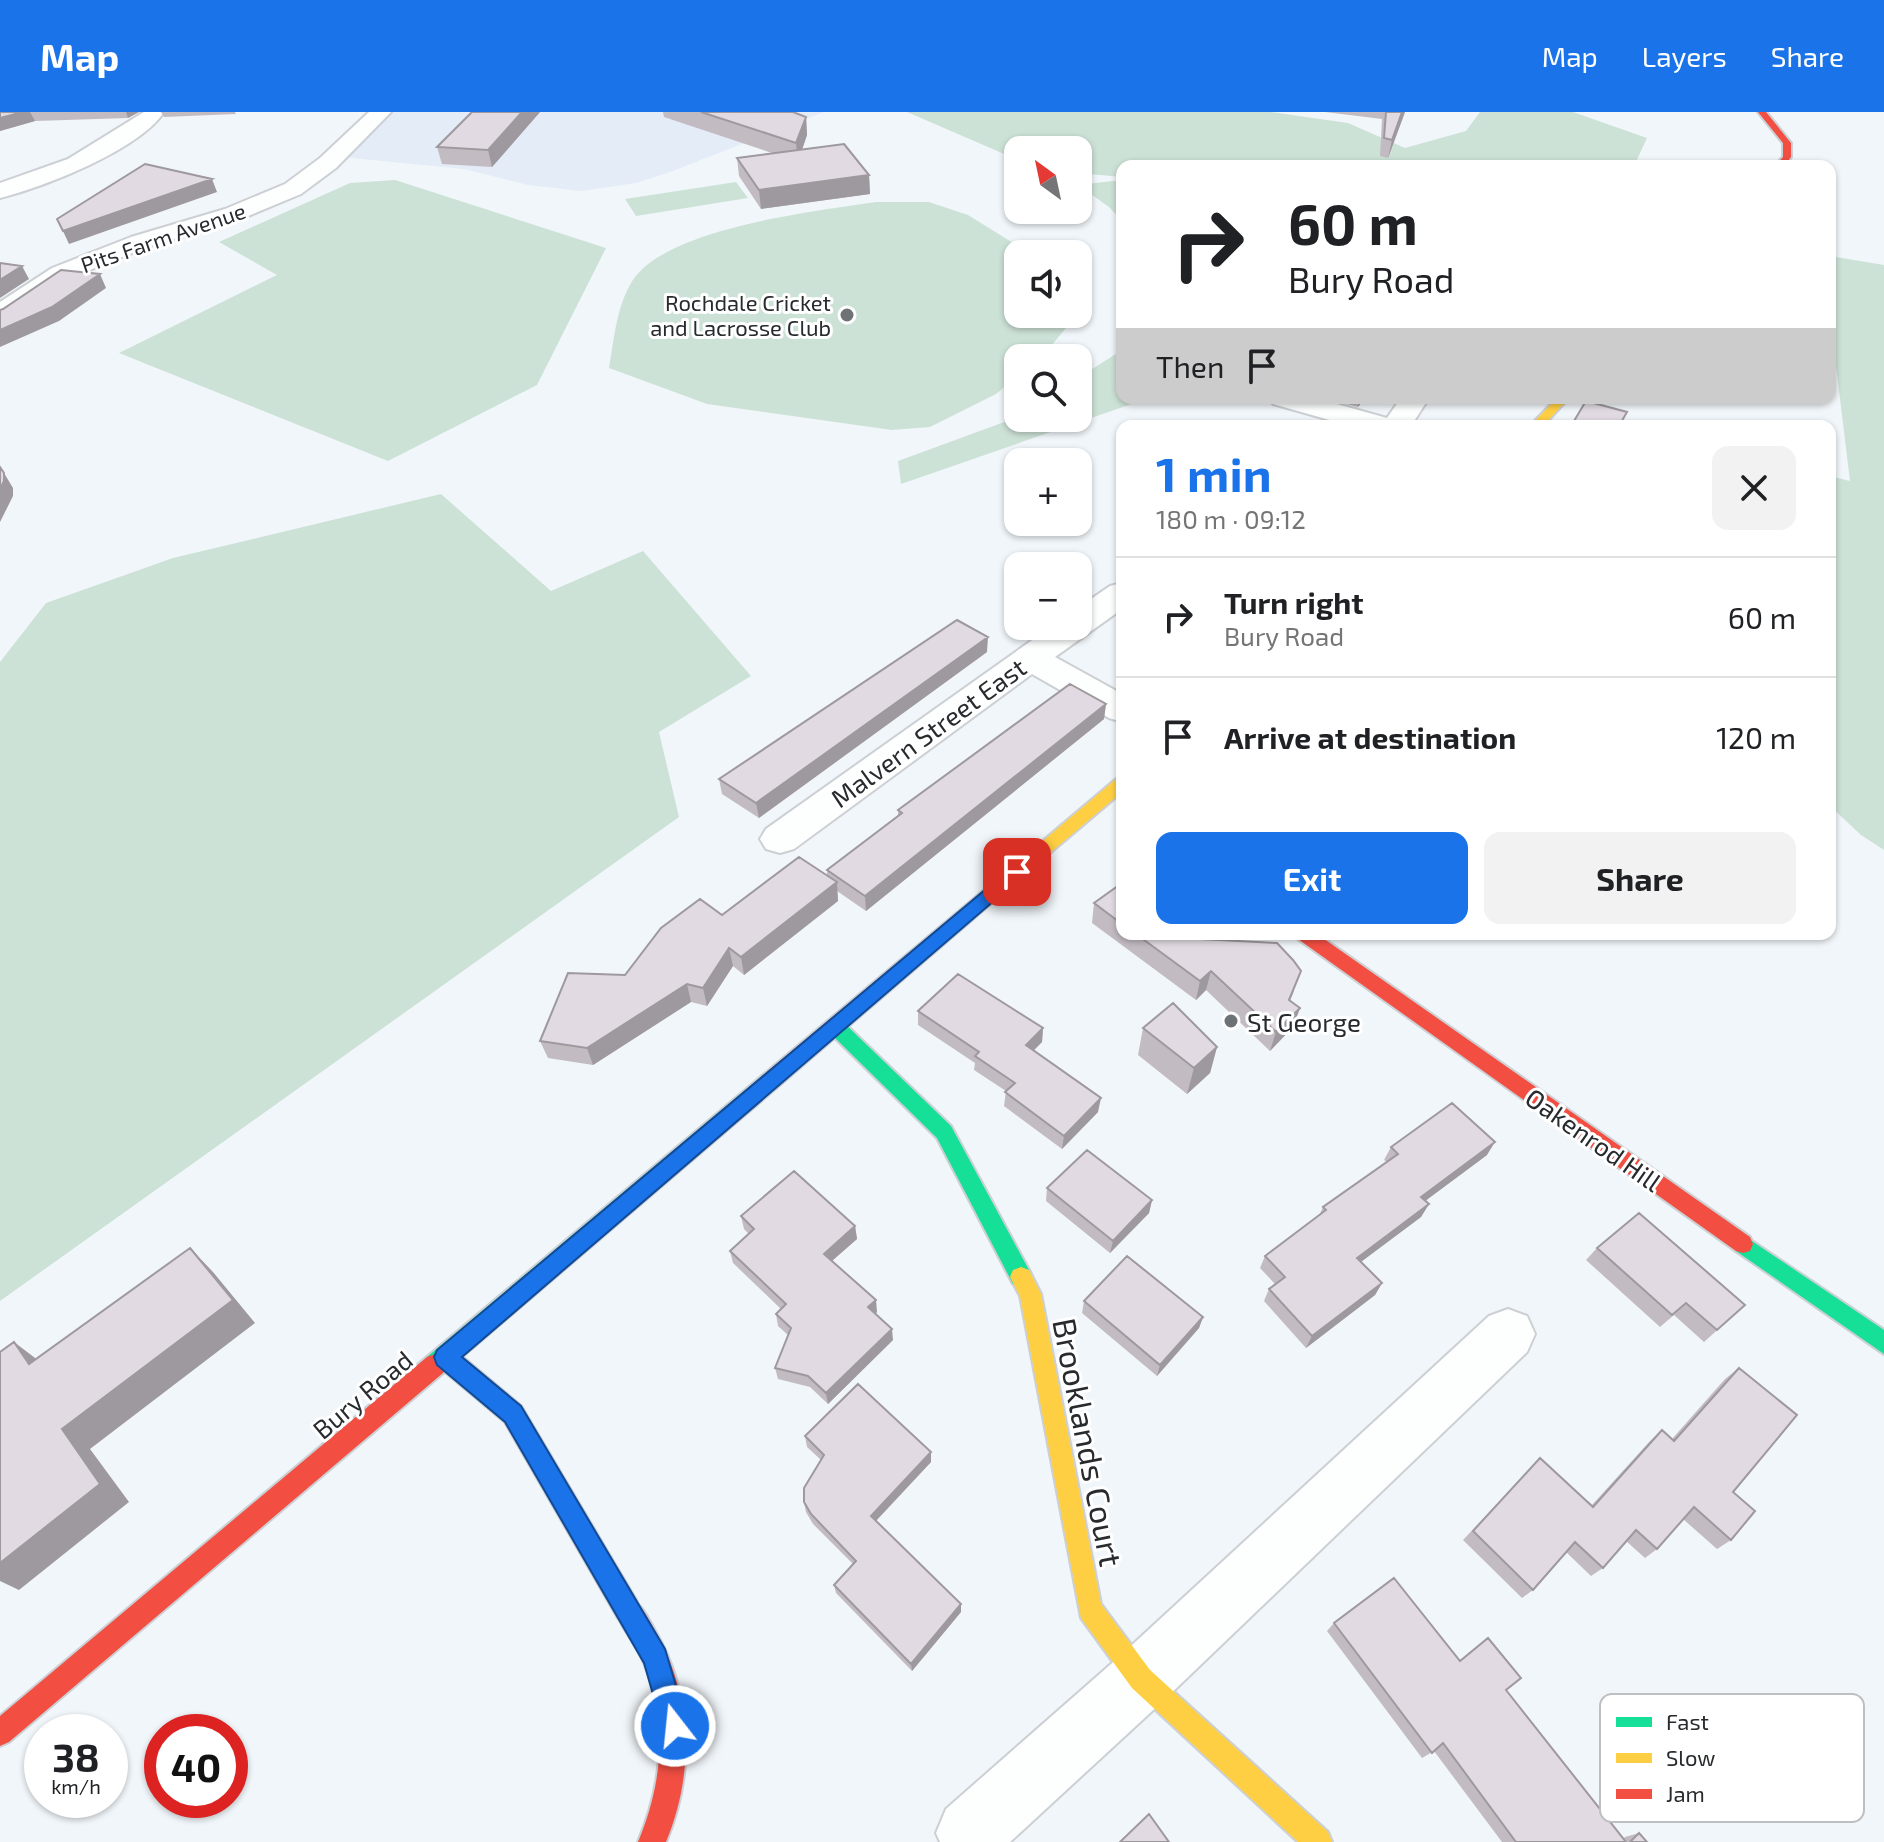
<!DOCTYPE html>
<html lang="en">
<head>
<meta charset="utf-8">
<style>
	:root { --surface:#fff; --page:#f2f2f2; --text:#202124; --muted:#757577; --line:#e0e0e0; --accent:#1a73e8 }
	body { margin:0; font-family:"Exo 2",sans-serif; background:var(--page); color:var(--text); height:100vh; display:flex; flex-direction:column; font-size:30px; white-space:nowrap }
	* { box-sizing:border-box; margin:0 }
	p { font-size:26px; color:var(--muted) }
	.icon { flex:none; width:44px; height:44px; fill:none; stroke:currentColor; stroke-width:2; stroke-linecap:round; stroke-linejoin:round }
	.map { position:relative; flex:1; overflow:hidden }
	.drawer { position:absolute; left:1116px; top:308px; width:720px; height:520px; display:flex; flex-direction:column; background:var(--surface); border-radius:16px; box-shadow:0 2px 6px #0004 }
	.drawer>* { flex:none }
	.top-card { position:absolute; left:1116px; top:48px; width:720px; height:244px; border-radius:16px; box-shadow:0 2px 6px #0004; background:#fff; color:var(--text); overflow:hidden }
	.needle { width:52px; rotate:327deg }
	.controls { position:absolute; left:1004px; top:24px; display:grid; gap:16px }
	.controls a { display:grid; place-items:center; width:88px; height:88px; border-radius:16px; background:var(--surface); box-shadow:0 2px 6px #0004; font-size:40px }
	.speed { position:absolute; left:24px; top:1602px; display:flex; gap:16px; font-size:40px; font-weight:700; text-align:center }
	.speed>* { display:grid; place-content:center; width:104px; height:104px; border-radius:50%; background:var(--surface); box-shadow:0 2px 6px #0004; line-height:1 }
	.speed small { font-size:20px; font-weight:400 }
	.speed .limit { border:12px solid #d22; background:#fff; color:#111 }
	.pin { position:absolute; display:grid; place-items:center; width:68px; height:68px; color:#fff; margin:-34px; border-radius:16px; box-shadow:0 4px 12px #0006 }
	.me { position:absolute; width:88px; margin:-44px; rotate:344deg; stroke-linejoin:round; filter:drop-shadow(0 0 6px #0008) }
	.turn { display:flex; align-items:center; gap:28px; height:168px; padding:0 40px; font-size:36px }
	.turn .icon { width:104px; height:104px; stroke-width:2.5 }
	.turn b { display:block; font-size:56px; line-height:68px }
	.then { display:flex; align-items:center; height:76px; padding:0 40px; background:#0003; gap:16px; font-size:30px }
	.round { display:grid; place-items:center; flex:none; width:84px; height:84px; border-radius:16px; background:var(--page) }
	.headline { display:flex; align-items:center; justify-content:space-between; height:136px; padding:0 40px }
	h1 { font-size:48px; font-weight:700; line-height:60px; color:var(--accent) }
	.action { display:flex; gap:16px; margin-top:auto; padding:16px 40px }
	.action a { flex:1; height:92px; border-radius:16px; background:var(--accent); color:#fff; font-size:32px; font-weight:700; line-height:92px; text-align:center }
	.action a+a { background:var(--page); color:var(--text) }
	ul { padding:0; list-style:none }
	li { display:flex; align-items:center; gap:24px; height:120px; padding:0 40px; border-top:2px solid var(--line) }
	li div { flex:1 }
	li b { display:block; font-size:30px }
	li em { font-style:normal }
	header { display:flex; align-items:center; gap:48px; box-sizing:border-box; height:112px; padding:0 40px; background:var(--accent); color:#fff }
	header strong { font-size:38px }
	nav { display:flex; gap:44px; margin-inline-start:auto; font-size:28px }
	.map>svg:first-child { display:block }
</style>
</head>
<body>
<header>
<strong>Map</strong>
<nav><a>Map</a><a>Layers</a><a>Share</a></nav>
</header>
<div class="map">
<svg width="1884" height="1730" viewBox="0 0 1884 1730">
	<rect width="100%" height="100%" fill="#f1f6fa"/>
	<path fill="#e3ecf7" d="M 386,0 L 824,0 L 670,60 L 636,71 L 581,79 L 528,73 L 464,57 L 341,45 Z"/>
	<path fill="#cde2d6" d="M 907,0 L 1271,0 L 1348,11 L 1405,36 L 1466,19 L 1480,0 L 1573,0 L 1647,26 L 1634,54 L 1122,54 L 1122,65 L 1078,61 L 1078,38 L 1018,38 L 1018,48 Z
		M 395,68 L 606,136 L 537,273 L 388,349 L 119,241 L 277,163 L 219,130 L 350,71 Z
		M 1122,68 L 1122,109 L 1109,95 L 1078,73 Z
		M 736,70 L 748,86 L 636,104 L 625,87 Z
		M 876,90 L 929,90 L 968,103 L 1031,142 L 1018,142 L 1018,202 L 1076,204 L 1041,246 L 1018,246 L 1018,264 L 996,282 L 930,315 L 892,318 L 707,292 L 609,256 C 614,228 616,198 630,173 C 659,116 817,99 876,90 Z
		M 1830,144 L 1884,153 L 1884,738 L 1861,723 L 1830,694 L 1830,364 L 1850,369 L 1830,205 Z
		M 1122,238 L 1122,286 L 1149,286 L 901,372 L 898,349 L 1018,305 L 1078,306 L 1078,266 Z
		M 441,382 L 551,479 L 643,439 L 751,564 L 659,620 L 679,705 L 0,1189 L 0,550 L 46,491 L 173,446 Z"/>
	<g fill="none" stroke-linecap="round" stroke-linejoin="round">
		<defs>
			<path id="street" d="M 144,0 L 164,0 C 139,38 44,75 0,86 L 0,71 L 68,47 Z
				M 369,0 L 391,0 L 336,56 L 301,82 L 241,107 L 147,135 L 70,166 L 9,208 L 0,210 L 0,190 L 52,156 L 131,125 L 225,97 L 285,72 L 320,46 Z
				M 1269,286 L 1315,286 L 1387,306 L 1401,286 L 1429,286 L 1411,314 L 1351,314 L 1273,292 Z
				M 1122,471 L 1122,497 L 1055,545 L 1122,582 L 1122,610 L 1109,606 L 1032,562 L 794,737 L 780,741 L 766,737 L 760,727 L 766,717 L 1052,514 L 1078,514 L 1078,496 L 1110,474 Z
				M 1508,1197 L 1527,1204 L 1535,1222 L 1527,1240 L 1163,1589 L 1010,1730 L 940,1730 L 936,1721 L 946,1697 L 1119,1545 L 1489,1204 Z"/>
			<path id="fast" d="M 835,907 L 842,909 L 951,1014 L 1029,1158 L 1032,1165 L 1029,1172 L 1021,1175 L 1013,1172 L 937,1026 L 828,919 L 826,914 L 828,909 Z
				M 769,962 L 776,964 L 779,970 L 776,976 L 443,1261 L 435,1264 L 427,1261 L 424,1253 L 427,1245 L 762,964 Z
				M 1743,1123 L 1884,1218 L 1884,1242 L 1736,1139 L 1733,1132 L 1736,1125 Z"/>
			<path id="slow" d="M 1557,286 L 1569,286 L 1543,314 L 1530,314 Z
				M 1122,666 L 1122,680 L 1031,757 L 1019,757 L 1017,753 L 1019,749 L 1116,667 Z
				M 1021,1155 L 1029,1158 L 1041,1182 L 1101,1492 L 1150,1558 L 1328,1720 L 1332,1730 L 1298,1730 L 1132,1576 L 1081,1506 L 1020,1184 L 1010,1165 L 1013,1158 Z
				M 445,1234 L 453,1237 L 521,1294 L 636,1488 L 640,1497 L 636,1506 L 627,1510 L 618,1506 L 505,1310 L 437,1253 L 434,1245 L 437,1237 Z"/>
			<path id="jam" d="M 1758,0 L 1766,0 L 1791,31 L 1791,45 L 1784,54 L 1775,54 L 1783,45 L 1783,31 Z
				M 1025,747 L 1031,749 L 1033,753 L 1031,757 L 776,976 L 769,978 L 762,976 L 759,970 L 762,964 L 1019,749 Z
				M 1295,822 L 1317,822 L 1750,1125 L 1753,1132 L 1750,1139 L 1743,1141 L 1736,1139 L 1298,827 Z
				M 435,1242 L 443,1245 L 446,1253 L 443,1261 L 9,1630 L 0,1634 L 0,1604 L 427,1245 Z
				M 627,1484 C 640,1490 647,1504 654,1517 C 693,1583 695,1660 666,1730 L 638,1730 C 662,1673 669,1609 644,1551 C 636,1532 622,1516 614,1497 L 618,1488 Z"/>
		</defs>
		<use href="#street" stroke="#ccd0d4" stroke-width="4"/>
		<use href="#fast" stroke="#ccd0d4" stroke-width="4"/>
		<use href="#slow" stroke="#ccd0d4" stroke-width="4"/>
		<use href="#jam" stroke="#ccd0d4" stroke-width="4"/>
		<use href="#street" fill="#fdfefe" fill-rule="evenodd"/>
		<use href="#fast" fill="#16e098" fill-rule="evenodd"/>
		<use href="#slow" fill="#ffcf43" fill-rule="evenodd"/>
		<use href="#jam" fill="#f24e42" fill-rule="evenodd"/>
	</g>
	<path fill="#c2bbc2" d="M 0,0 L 139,0 L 128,6 L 35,9 L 0,19 Z
		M 161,0 L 235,0 L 236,2 L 164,5 Z
		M 472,0 L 540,0 L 492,55 L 442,52 L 437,35 Z
		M 663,0 L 793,0 L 806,5 L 807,23 L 802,37 L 869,63 L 870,82 L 761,97 L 739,64 L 737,46 L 772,41 L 664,5 Z
		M 1325,0 L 1405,0 L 1388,46 L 1380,44 L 1382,7 Z
		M 1324,286 L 1365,286 L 1358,295 Z
		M 987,540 L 759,706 L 722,682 L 719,667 Z
		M 1106,592 L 1104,607 L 866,799 L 837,779 L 838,789 L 744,863 L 733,854 L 707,894 L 691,890 L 593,953 L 548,946 L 540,929 L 722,803 L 827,764 L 827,758 L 898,704 L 898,698 Z
		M 1122,771 L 1122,822 L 1225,822 L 1217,828 L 1294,879 L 1290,889 L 1300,896 L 1293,915 L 1270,939 L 1206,878 L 1196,888 L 1092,811 L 1094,791 Z
		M 918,899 L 1043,916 L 1042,930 L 1034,938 L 1098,1000 L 1062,1037 L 1004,994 L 1006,979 L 974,958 L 975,951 L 918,913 Z
		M 1143,916 L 1217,935 L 1210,961 L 1187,982 L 1138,943 Z
		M 1391,1035 L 1487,1043 L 1425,1089 L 1429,1092 L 1421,1105 L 1361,1150 L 1382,1171 L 1375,1183 L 1306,1236 L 1264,1189 L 1269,1177 L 1275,1172 L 1260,1156 L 1265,1144 L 1319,1104 L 1323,1095 L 1387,1050 L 1384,1048 Z
		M 1047,1076 L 1152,1088 L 1149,1101 L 1110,1141 L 1046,1089 Z
		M 741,1104 L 855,1114 L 857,1127 L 832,1149 L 877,1200 L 875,1202 L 893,1228 L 828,1292 L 810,1275 L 778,1267 L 775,1256 L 788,1223 L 778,1214 L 776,1202 L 781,1197 L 733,1151 L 730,1139 L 749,1122 L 744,1117 Z
		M 1597,1136 L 1745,1193 L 1704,1230 L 1674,1203 L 1660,1215 L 1586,1148 Z
		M 1084,1189 L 1203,1205 L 1199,1216 L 1157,1264 L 1082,1201 Z
		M 1739,1256 L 1731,1428 L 1717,1437 L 1683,1407 L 1657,1437 L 1645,1446 L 1626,1429 L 1603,1456 L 1591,1464 L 1566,1440 L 1533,1478 L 1522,1486 L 1463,1428 L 1540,1346 L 1592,1393 L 1650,1329 L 1662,1318 L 1672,1327 L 1725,1267 Z
		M 805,1324 L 931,1350 L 876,1409 L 961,1492 L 961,1500 L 912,1559 L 836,1481 L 834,1473 L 853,1452 L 813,1412 L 806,1400 L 804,1390 L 821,1348 L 807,1335 Z
		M 1334,1511 L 1459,1549 L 1506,1578 L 1623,1727 L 1625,1725 L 1639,1721 L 1647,1730 L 1502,1730 L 1434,1639 L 1422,1646 L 1327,1519 Z"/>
	<path fill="#9e999e" d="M 23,0 L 30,0 L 35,9 L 0,19 L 0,6 Z
		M 126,0 L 139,0 L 128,6 Z
		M 522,0 L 540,0 L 492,55 L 488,38 Z
		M 1402,0 L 1405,0 L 1388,46 L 1392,28 Z
		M 806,5 L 807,23 L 798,50 L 796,31 Z
		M 869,63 L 870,82 L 761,97 L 759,78 Z
		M 212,67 L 217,80 L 69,132 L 63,119 Z
		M 22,154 L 29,167 L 0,186 L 0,168 Z
		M 100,162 L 106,176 L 59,209 L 0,235 L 0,218 Z
		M 1360,286 L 1365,286 L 1358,295 Z
		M 4,361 L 13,376 L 13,384 L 0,410 L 0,377 Z
		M 988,525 L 987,540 L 759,706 L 756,691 Z
		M 1106,592 L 1104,607 L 866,799 L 865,784 Z
		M 837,770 L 838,789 L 744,863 L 741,845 Z
		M 1205,822 L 1225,822 L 1194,847 L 1198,827 Z
		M 729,836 L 733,854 L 707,894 L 703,876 Z
		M 1211,859 L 1206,878 L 1196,888 L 1200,869 Z
		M 687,872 L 691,890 L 593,953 L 587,936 Z
		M 1300,896 L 1293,915 L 1270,939 L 1276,920 Z
		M 1043,916 L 1042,930 L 1025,947 L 1026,933 Z
		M 1217,935 L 1210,961 L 1187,982 L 1194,956 Z
		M 1101,986 L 1098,1000 L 1062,1037 L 1064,1024 Z
		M 1495,1030 L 1487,1043 L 1413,1098 L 1421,1085 Z
		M 1152,1088 L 1149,1101 L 1110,1141 L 1113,1129 Z
		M 1429,1092 L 1421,1105 L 1350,1158 L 1357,1146 Z
		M 855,1114 L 857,1127 L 826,1154 L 824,1142 Z
		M 190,1136 L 213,1160 L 255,1211 L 90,1337 L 129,1390 L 19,1478 L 0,1469 L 0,1451 L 62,1317 Z
		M 1382,1171 L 1375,1183 L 1306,1236 L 1312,1224 Z
		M 876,1188 L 877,1200 L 870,1207 L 868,1195 Z
		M 1203,1205 L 1199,1216 L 1157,1264 L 1160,1253 Z
		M 892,1217 L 893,1228 L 828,1292 L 826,1281 Z
		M 14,1230 L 43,1252 L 29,1252 Z
		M 931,1340 L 931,1350 L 872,1413 L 871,1404 Z
		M 961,1492 L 961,1500 L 912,1559 L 911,1552 Z"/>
	<path fill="#e1dae2" stroke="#9e999e" stroke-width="2" d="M 0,0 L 23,0 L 0,6 Z
		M 472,0 L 522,0 L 488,38 L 437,35 Z
		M 701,0 L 793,0 L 806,5 L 796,31 Z
		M 1386,0 L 1402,0 L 1392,28 L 1384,26 Z
		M 844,32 L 869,63 L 759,78 L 737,46 Z
		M 145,52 L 212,67 L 63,119 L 57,107 Z
		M 0,151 L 22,154 L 0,168 Z
		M 61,158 L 100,162 L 52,195 L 0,218 L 0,198 L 3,197 Z
		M 1586,289 L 1627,300 L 1619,314 L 1571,314 Z
		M 0,355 L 4,361 L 4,369 L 0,377 Z
		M 957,508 L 988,525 L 756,691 L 719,667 Z
		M 1070,572 L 1106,592 L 865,784 L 827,758 L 902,701 L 898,698 Z
		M 799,745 L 837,770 L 741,845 L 729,836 L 703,876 L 687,872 L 587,936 L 540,929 L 568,861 L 625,863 L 661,816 L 700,787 L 722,803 Z
		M 1122,771 L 1122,812 L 1094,791 Z
		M 1136,822 L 1205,822 L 1198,827 L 1277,831 L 1293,848 L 1301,859 L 1289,888 L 1300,896 L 1276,920 L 1211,859 L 1200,869 Z
		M 958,862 L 1043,916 L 1026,933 L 1101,986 L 1064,1024 L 1005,980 L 1015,971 L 975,944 L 979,940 L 918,899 Z
		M 1173,891 L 1217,935 L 1194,956 L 1143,916 Z
		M 1452,991 L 1495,1030 L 1421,1085 L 1429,1092 L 1357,1146 L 1382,1171 L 1312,1224 L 1269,1177 L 1285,1165 L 1265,1144 L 1326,1098 L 1323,1095 L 1398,1042 L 1391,1035 Z
		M 1087,1038 L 1152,1088 L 1113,1129 L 1047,1076 Z
		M 794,1059 L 855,1114 L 824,1142 L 876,1188 L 868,1195 L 892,1217 L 826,1281 L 808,1264 L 775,1256 L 791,1216 L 776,1202 L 786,1192 L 730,1139 L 754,1117 L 741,1104 Z
		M 1639,1101 L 1745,1193 L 1717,1218 L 1686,1191 L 1672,1203 L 1597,1136 Z
		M 190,1136 L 233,1188 L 62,1317 L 100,1372 L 0,1451 L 0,1240 L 14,1230 L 29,1252 Z
		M 1127,1144 L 1203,1205 L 1160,1253 L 1084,1189 Z
		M 1739,1256 L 1797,1303 L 1733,1380 L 1755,1399 L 1731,1428 L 1694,1395 L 1657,1437 L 1636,1418 L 1603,1456 L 1575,1430 L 1533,1478 L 1473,1419 L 1540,1346 L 1593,1395 L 1662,1318 L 1674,1329 Z
		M 858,1272 L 931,1340 L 871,1404 L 961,1492 L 911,1552 L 834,1473 L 856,1449 L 811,1402 L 804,1390 L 804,1376 L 824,1343 L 805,1324 Z
		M 1394,1466 L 1460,1549 L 1488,1526 L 1521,1566 L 1506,1578 L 1626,1730 L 1516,1730 L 1443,1631 L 1432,1641 L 1334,1511 Z
		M 1149,1702 L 1169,1730 L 1120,1730 Z
		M 1639,1721 L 1647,1730 L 1630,1730 Z"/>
	<path fill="#1a73e8" stroke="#114b97" stroke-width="2" d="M 1017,754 L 1026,760 L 1023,764 L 462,1245 L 521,1294 L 665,1537 L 688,1614 L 684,1623 L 675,1627 L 666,1623 L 662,1614 L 644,1551 L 505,1310 L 437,1253 L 434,1245 L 437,1238 L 1011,756 Z"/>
	<g fill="#6e7275" stroke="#fff" stroke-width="3">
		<circle cx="847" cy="203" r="8"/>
		<circle cx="1231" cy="909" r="8"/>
	</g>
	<g text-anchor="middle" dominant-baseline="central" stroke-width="6" stroke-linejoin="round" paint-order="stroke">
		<g font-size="22" fill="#282b2e" stroke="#fff">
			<text transform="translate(163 125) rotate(-19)">Pits Farm Avenue</text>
		</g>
		<g font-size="22" fill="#282b2e" stroke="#fff" text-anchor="end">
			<text x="831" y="190">Rochdale Cricket<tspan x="831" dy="25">and Lacrosse Club</tspan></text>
		</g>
		<g font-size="26" fill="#282b2e" stroke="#fff">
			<text transform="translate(928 620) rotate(-36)">Malvern Street East</text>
			<text transform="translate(1594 1027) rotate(35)">Oakenrod Hill</text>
			<text transform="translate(362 1282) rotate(-40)">Bury Road</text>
		</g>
		<g font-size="26" fill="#282b2e" stroke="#fff" text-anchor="start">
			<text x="1247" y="909">St George</text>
		</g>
		<g font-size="32" fill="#282b2e" stroke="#fff">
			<text transform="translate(1089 1330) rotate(79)">Brooklands Court</text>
		</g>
	</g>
	<rect x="1600" y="1582" width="264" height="128" rx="12" fill="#fff" stroke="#bebfc0" stroke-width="2"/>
	<rect x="1616" y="1605" width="36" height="10" fill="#16e098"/>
	<rect x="1616" y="1641" width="36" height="10" fill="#ffcf43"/>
	<rect x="1616" y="1677" width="36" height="10" fill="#f24e42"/>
	<g font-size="22" fill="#282b2e">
		<text x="1666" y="1618">Fast</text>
		<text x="1666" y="1654">Slow</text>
		<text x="1666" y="1690">Jam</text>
	</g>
</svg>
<div class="controls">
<a><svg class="needle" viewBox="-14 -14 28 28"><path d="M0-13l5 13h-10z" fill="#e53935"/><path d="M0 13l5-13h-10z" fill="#757577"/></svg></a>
<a><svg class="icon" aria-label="sound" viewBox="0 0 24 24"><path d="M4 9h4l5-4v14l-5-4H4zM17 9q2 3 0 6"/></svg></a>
<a><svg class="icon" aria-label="search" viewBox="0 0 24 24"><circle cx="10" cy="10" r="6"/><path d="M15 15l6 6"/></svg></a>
<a>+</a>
<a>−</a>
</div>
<div class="speed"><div>38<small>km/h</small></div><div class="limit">40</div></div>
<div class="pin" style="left:1017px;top:760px;background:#d93025"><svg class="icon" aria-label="arrive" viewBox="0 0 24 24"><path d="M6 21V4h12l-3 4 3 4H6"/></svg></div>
<svg class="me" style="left:675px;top:1614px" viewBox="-20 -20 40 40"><circle r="17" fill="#1a73e8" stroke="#fff" stroke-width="3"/><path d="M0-11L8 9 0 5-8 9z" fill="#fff"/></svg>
<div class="top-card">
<div class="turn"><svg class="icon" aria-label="right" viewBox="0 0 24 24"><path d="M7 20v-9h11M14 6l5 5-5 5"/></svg><div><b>60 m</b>Bury Road</div></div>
<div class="then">Then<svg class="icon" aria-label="arrive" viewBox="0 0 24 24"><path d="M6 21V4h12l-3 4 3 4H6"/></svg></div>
</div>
<section class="drawer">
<div class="headline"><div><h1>1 min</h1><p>180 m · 09:12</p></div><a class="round"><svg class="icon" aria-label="close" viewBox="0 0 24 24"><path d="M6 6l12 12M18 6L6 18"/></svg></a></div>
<ul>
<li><svg class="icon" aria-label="right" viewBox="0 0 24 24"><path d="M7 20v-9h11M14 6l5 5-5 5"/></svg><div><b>Turn right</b><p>Bury Road</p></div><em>60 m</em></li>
<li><svg class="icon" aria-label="arrive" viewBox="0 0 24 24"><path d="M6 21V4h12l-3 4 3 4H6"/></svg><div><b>Arrive at destination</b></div><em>120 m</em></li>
</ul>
<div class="action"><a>Exit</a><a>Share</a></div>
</section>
</div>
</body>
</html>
